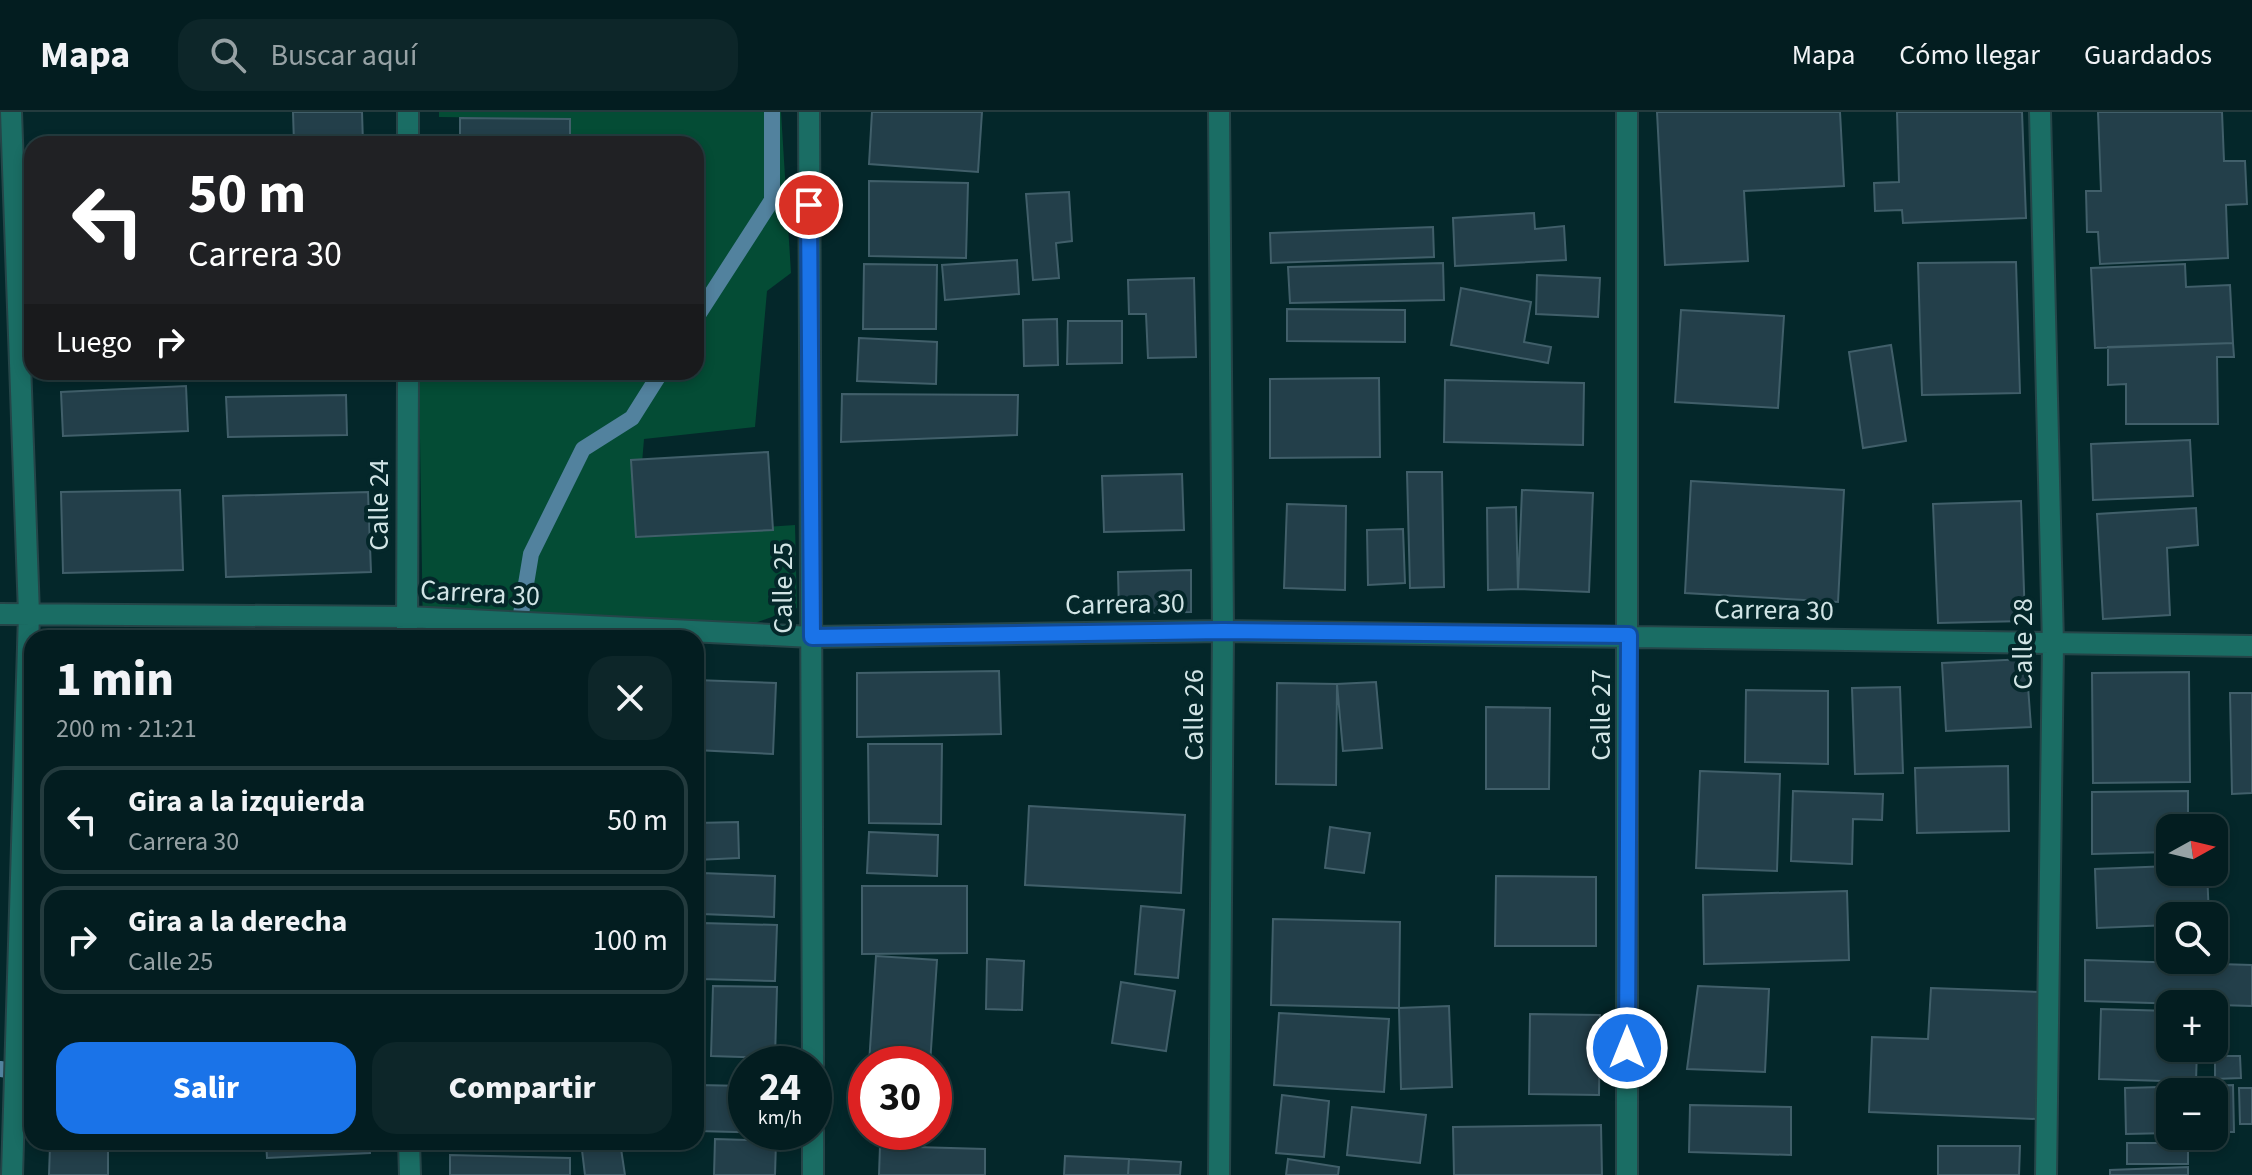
<!DOCTYPE html>
<html lang="es">
<head>
<meta charset="utf-8">
<style>
	:root { --surface:#031d20; --page:#0d2629; --text:#f1f3f6; --muted:#97a2a5; --line:#243b3e; --accent:#1a73e8 }
	body { margin:0; font-family:"Source Sans 3",sans-serif; background:var(--page); color:var(--text); height:100vh; display:flex; flex-direction:column; font-size:30px; white-space:nowrap }
	* { box-sizing:border-box; margin:0 }
	p { font-size:26px; color:var(--muted) }
	.icon { flex:none; width:44px; height:44px; fill:none; stroke:currentColor; stroke-width:2; stroke-linecap:round; stroke-linejoin:round }
	.map { position:relative; flex:1; overflow:hidden }
	.drawer { position:absolute; left:24px; top:518px; width:680px; height:520px; display:flex; flex-direction:column; background:var(--surface); border-radius:24px; box-shadow:0 4px 12px #0003,0 0 0 2px var(--line) }
	.drawer>* { flex:none }
	.guide { position:absolute; left:24px; top:24px; width:680px; height:244px; border-radius:24px; box-shadow:0 4px 12px #0003,0 0 0 2px var(--line); background:#202124; color:#fff; overflow:hidden }
	.needle { width:52px; rotate:82deg }
	.tools { position:absolute; left:2156px; top:702px; display:grid; gap:16px }
	.tools a { display:grid; place-items:center; width:72px; height:72px; border-radius:16px; background:var(--surface); box-shadow:0 4px 12px #0003,0 0 0 2px var(--line); font-size:40px }
	.speed { position:absolute; left:728px; top:934px; display:flex; gap:16px; font-size:40px; font-weight:700; text-align:center }
	.speed>* { display:grid; place-content:center; width:104px; height:104px; border-radius:50%; background:var(--surface); box-shadow:0 4px 12px #0003,0 0 0 2px var(--line); line-height:1 }
	.speed small { font-size:20px; font-weight:400 }
	.speed .limit { border:12px solid #d22; background:#fff; color:#111 }
	.pin { position:absolute; display:grid; place-items:center; width:68px; height:68px; color:#fff; margin:-34px; border:4px solid #fff; border-radius:50%; box-shadow:0 2px 8px #0007 }
	.me { position:absolute; width:88px; margin:-44px; rotate:0deg; stroke-linejoin:round; filter:drop-shadow(0 0 6px #0008) }
	.turn { display:flex; align-items:center; gap:28px; height:168px; padding:0 32px; font-size:36px }
	.turn .icon { width:104px; height:104px; stroke-width:2.5 }
	.turn b { display:block; font-size:56px; line-height:68px }
	.then { display:flex; align-items:center; height:76px; padding:0 32px; background:#0003; gap:16px; font-size:30px }
	.round { display:grid; place-items:center; flex:none; width:84px; height:84px; border-radius:24px; background:var(--page) }
	.head { display:flex; align-items:center; justify-content:space-between; height:136px; padding:0 32px }
	h1 { font-size:48px; font-weight:800; line-height:60px }
	.primary-button { display:flex; gap:16px; margin-top:auto; padding:16px 32px }
	.primary-button a { flex:1; height:92px; border-radius:24px; background:var(--accent); color:#fff; font-size:32px; font-weight:800; line-height:92px; text-align:center }
	.primary-button a+a { background:var(--page); color:var(--text) }
	ul { padding:0; list-style:none }
	li { display:flex; align-items:center; gap:24px; height:108px; margin:0 16px 12px; padding:0 16px; border:4px solid var(--line); border-radius:24px }
	li div { flex:1 }
	li b { display:block; font-size:30px }
	li em { font-style:normal }
	header { display:flex; align-items:center; gap:48px; box-sizing:border-box; height:112px; padding:0 40px; background:var(--surface); border-bottom:2px solid var(--line) }
	header strong { font-size:38px }
	nav { display:flex; gap:44px; margin-inline-start:auto; font-size:28px }
	.search { width:560px; height:72px; background:var(--page); display:flex; align-items:center; gap:20px; box-sizing:border-box; padding:0 28px; border-radius:24px; color:var(--muted); font-size:30px }
	.map>svg:first-child { display:block }
</style>
</head>
<body>
<header>
<strong>Mapa</strong>
<div class="search"><svg class="icon" aria-label="search" viewBox="0 0 24 24"><circle cx="10" cy="10" r="6"/><path d="M15 15l6 6"/></svg>Buscar aquí</div>
<nav><a>Mapa</a><a>Cómo llegar</a><a>Guardados</a></nav>
</header>
<div class="map">
<svg width="2252" height="1063" viewBox="0 0 2252 1063">
	<rect width="100%" height="100%" fill="#04272a"/>
	<path fill="#044c35" d="M 439,0 L 781,0 L 791,161 L 767,179 L 755,315 L 644,327 L 636,424 L 795,413 L 797,496 L 696,532 L 696,526 L 423,526 L 419,260 L 696,260 L 696,32 L 570,32 L 569,7 L 439,5 Z"/>
	<g fill="none" stroke-linecap="round" stroke-linejoin="round">
		<path stroke="#52829e" stroke-width="16" d="M 696,206 L 772,88 L 772,0
			M 517,526 L 531,442 L 583,337 L 632,306 L 661,260
			M 0,957 L 32,962"/>
	</g>
	<path fill="#233f4a" stroke="#415f6a" stroke-width="2" d="M 293,0 L 362,0 L 363,32 L 294,32 Z
		M 872,0 L 982,0 L 978,60 L 869,52 Z
		M 1657,0 L 1840,0 L 1844,74 L 1744,79 L 1748,149 L 1665,153 Z
		M 1897,0 L 2022,0 L 2026,106 L 1903,111 L 1902,98 L 1875,99 L 1874,71 L 1899,70 Z
		M 2098,0 L 2222,0 L 2224,49 L 2245,49 L 2247,92 L 2226,93 L 2228,146 L 2100,152 L 2098,120 L 2087,120 L 2086,79 L 2101,79 Z
		M 460,6 L 570,7 L 570,32 L 460,32 Z
		M 869,69 L 968,71 L 966,146 L 869,144 Z
		M 1069,80 L 1072,129 L 1056,131 L 1059,166 L 1033,168 L 1026,82 Z
		M 1534,101 L 1535,117 L 1564,114 L 1566,148 L 1455,154 L 1453,106 Z
		M 1433,115 L 1434,145 L 1271,151 L 1270,121 Z
		M 1017,148 L 1019,182 L 945,188 L 942,153 Z
		M 2016,150 L 2020,281 L 1922,283 L 1918,151 Z
		M 1443,151 L 1444,188 L 1290,191 L 1288,155 Z
		M 864,152 L 937,153 L 936,217 L 863,217 Z
		M 2185,152 L 2186,175 L 2230,173 L 2233,231 L 2095,236 L 2091,156 Z
		M 1537,163 L 1600,166 L 1598,205 L 1536,202 Z
		M 1194,166 L 1196,245 L 1148,246 L 1146,202 L 1129,202 L 1128,168 Z
		M 1461,176 L 1531,190 L 1524,230 L 1551,235 L 1548,251 L 1451,233 Z
		M 1287,197 L 1405,198 L 1405,230 L 1287,229 Z
		M 1681,198 L 1784,204 L 1778,296 L 1675,290 Z
		M 1057,207 L 1058,253 L 1024,254 L 1023,208 Z
		M 1068,209 L 1122,209 L 1122,251 L 1067,252 Z
		M 859,226 L 937,230 L 936,272 L 857,269 Z
		M 2233,231 L 2234,245 L 2217,245 L 2218,312 L 2126,312 L 2126,272 L 2108,273 L 2108,235 Z
		M 1891,233 L 1906,329 L 1863,336 L 1849,240 Z
		M 1379,266 L 1380,345 L 1270,346 L 1270,267 Z
		M 1445,268 L 1584,271 L 1583,333 L 1444,330 Z
		M 186,274 L 188,319 L 63,324 L 61,280 Z
		M 842,282 L 1018,283 L 1017,323 L 841,330 Z
		M 346,283 L 347,323 L 228,325 L 226,285 Z
		M 2190,328 L 2193,384 L 2093,388 L 2091,332 Z
		M 768,340 L 773,418 L 636,425 L 631,348 Z
		M 1407,360 L 1442,360 L 1444,475 L 1410,476 Z
		M 1182,362 L 1184,418 L 1104,420 L 1102,364 Z
		M 1691,369 L 1844,378 L 1838,490 L 1685,481 Z
		M 180,378 L 183,458 L 63,461 L 61,380 Z
		M 1522,378 L 1593,381 L 1589,480 L 1518,477 Z
		M 368,380 L 371,460 L 226,465 L 223,384 Z
		M 2021,389 L 2025,509 L 1938,511 L 1933,392 Z
		M 1287,392 L 1346,394 L 1345,478 L 1284,476 Z
		M 1516,395 L 1518,477 L 1488,478 L 1487,396 Z
		M 2196,396 L 2198,433 L 2167,436 L 2170,503 L 2103,507 L 2097,402 Z
		M 1403,417 L 1405,471 L 1368,473 L 1367,418 Z
		M 1191,458 L 1191,500 L 1119,501 L 1118,460 Z
		M 2026,547 L 2031,615 L 1946,619 L 1942,551 Z
		M 999,559 L 1001,622 L 857,625 L 857,561 Z
		M 2189,560 L 2190,670 L 2093,671 L 2092,561 Z
		M 696,568 L 776,571 L 773,642 L 696,638 Z
		M 1376,570 L 1382,636 L 1343,639 L 1337,572 Z
		M 1277,571 L 1337,572 L 1336,673 L 1276,672 Z
		M 1900,575 L 1903,661 L 1855,662 L 1852,576 Z
		M 1746,578 L 1828,579 L 1828,652 L 1745,650 Z
		M 2230,581 L 2252,581 L 2252,681 L 2232,682 Z
		M 1486,595 L 1550,596 L 1549,677 L 1486,677 Z
		M 868,632 L 942,632 L 941,712 L 869,711 Z
		M 2008,654 L 2009,719 L 1917,721 L 1915,656 Z
		M 1700,659 L 1780,662 L 1777,759 L 1696,756 Z
		M 1793,679 L 1883,682 L 1882,708 L 1853,707 L 1852,752 L 1791,749 Z
		M 2188,679 L 2188,716 L 2170,716 L 2170,740 L 2092,742 L 2092,680 Z
		M 1029,694 L 1185,703 L 1181,781 L 1025,773 Z
		M 738,710 L 739,746 L 696,748 L 696,711 Z
		M 1330,715 L 1370,721 L 1364,761 L 1325,756 Z
		M 869,720 L 938,723 L 937,764 L 867,761 Z
		M 2170,754 L 2170,760 L 2207,760 L 2209,804 L 2170,804 L 2170,813 L 2097,816 L 2095,757 Z
		M 702,761 L 775,764 L 774,805 L 702,802 Z
		M 1496,764 L 1596,765 L 1596,834 L 1495,834 Z
		M 862,774 L 967,774 L 967,841 L 862,842 Z
		M 1847,779 L 1849,848 L 1704,852 L 1703,783 Z
		M 1141,794 L 1184,798 L 1178,866 L 1135,862 Z
		M 1273,807 L 1400,810 L 1399,896 L 1271,893 Z
		M 702,811 L 777,813 L 775,869 L 701,867 Z
		M 876,844 L 937,848 L 930,952 L 869,952 Z
		M 987,847 L 1024,849 L 1022,898 L 986,897 Z
		M 2085,848 L 2252,853 L 2252,894 L 2085,889 Z
		M 1121,870 L 1175,879 L 1166,939 L 1112,931 Z
		M 713,874 L 777,875 L 775,946 L 711,944 Z
		M 1698,874 L 1769,877 L 1765,960 L 1687,957 Z
		M 1931,876 L 2042,880 L 2036,1007 L 1869,1000 L 1872,925 L 1928,927 Z
		M 1449,894 L 1452,975 L 1401,977 L 1399,896 Z
		M 2101,897 L 2170,899 L 2170,936 L 2197,936 L 2196,970 L 2099,967 Z
		M 1279,901 L 1389,907 L 1384,980 L 1274,973 Z
		M 1530,902 L 1600,903 L 1599,983 L 1529,982 Z
		M 2215,944 L 2240,944 L 2241,966 L 2215,967 Z
		M 698,973 L 746,974 L 746,1020 L 774,1021 L 697,1019 Z
		M 2233,973 L 2234,1020 L 2214,1020 L 2214,980 L 2170,980 L 2170,1021 L 2126,1022 L 2125,976 Z
		M 2239,976 L 2252,976 L 2252,1012 L 2240,1012 Z
		M 1282,983 L 1329,989 L 1324,1045 L 1276,1041 Z
		M 1690,993 L 1791,995 L 1791,1043 L 1689,1040 Z
		M 1352,995 L 1426,1003 L 1420,1051 L 1347,1043 Z
		M 1601,1013 L 1602,1063 L 1454,1063 L 1453,1015 Z
		M 715,1027 L 776,1029 L 775,1063 L 714,1063 Z
		M 266,1030 L 369,1030 L 370,1041 L 267,1046 Z
		M 473,1030 L 567,1030 L 566,1036 L 473,1034 Z
		M 581,1030 L 620,1030 L 625,1063 L 585,1063 Z
		M 2127,1031 L 2188,1031 L 2188,1052 L 2127,1052 Z
		M 50,1034 L 108,1035 L 108,1063 L 49,1063 Z
		M 880,1034 L 985,1037 L 985,1063 L 879,1063 Z
		M 1938,1034 L 2020,1034 L 2019,1063 L 1938,1063 Z
		M 450,1043 L 570,1046 L 570,1063 L 450,1063 Z
		M 1065,1044 L 1129,1047 L 1128,1063 L 1064,1063 Z
		M 1129,1047 L 1181,1050 L 1180,1063 L 1128,1063 Z
		M 1288,1047 L 1339,1055 L 1338,1063 L 1286,1063 Z
		M 2188,1055 L 2188,1063 L 2110,1063 L 2110,1058 Z"/>
	<g fill="none" stroke-linecap="round" stroke-linejoin="round">
		<defs>
			<path id="minor" d="M 11,0 L 29,502 L 12,1063
				M 809,0 L 813,952
				M 2040,0 L 2053,532 L 2046,1063
				M 408,32 L 408,0
				M 0,502 L 407,505 L 812,525 L 1223,519 L 2252,534
				M 407,526 L 408,260
				M 813,1020 L 813,1063
				M 409,1030 L 410,1063
				M 1219,1063 L 1223,519 L 1219,0
				M 1627,1063 L 1627,0"/>
		</defs>
		<use href="#minor" stroke="#254548" stroke-width="24"/>
		<use href="#minor" stroke="#1a6d64" stroke-width="20"/>
	</g>
	<g fill="none" stroke-linecap="round" stroke-linejoin="round">
		<defs>
			<path id="route" d="M 809,93 L 812,525 L 1223,519 L 1629,523 L 1627,936"/>
		</defs>
		<use href="#route" stroke="#114b97" stroke-width="20"/>
		<use href="#route" stroke="#1a73e8" stroke-width="14"/>
	</g>
	<g text-anchor="middle" dominant-baseline="central" stroke-width="8" stroke-linejoin="round" paint-order="stroke">
		<g font-size="28" fill="#d1e4e5" stroke="#04272a">
			<text transform="translate(379 393) rotate(-90)">Calle 24</text>
			<text transform="translate(783 476) rotate(-90)">Calle 25</text>
			<text transform="translate(480 481) rotate(3)">Carrera 30</text>
			<text transform="translate(1125 492) rotate(-1)">Carrera 30</text>
			<text transform="translate(1774 498) rotate(1)">Carrera 30</text>
			<text transform="translate(2023 532) rotate(-90)">Calle 28</text>
			<text transform="translate(1194 603) rotate(-90)">Calle 26</text>
			<text transform="translate(1601 603) rotate(-90)">Calle 27</text>
		</g>
	</g>
</svg>
<div class="tools">
<a><svg class="needle" viewBox="-14 -14 28 28"><path d="M0-13l5 13h-10z" fill="#e53935"/><path d="M0 13l5-13h-10z" fill="#97a2a5"/></svg></a>
<a><svg class="icon" aria-label="search" viewBox="0 0 24 24"><circle cx="10" cy="10" r="6"/><path d="M15 15l6 6"/></svg></a>
<a>+</a>
<a>−</a>
</div>
<div class="speed"><div>24<small>km/h</small></div><div class="limit">30</div></div>
<div class="pin" style="left:809px;top:93px;background:#d93025"><svg class="icon" aria-label="arrive" viewBox="0 0 24 24"><path d="M6 21V4h12l-3 4 3 4H6"/></svg></div>
<svg class="me" style="left:1627px;top:936px" viewBox="-20 -20 40 40"><circle r="17" fill="#1a73e8" stroke="#fff" stroke-width="3"/><path d="M0-11L8 9 0 5-8 9z" fill="#fff"/></svg>
<div class="guide">
<div class="turn"><svg class="icon" aria-label="left" viewBox="0 0 24 24"><path d="M17 20v-9H6M10 6l-5 5 5 5"/></svg><div><b>50 m</b>Carrera 30</div></div>
<div class="then">Luego<svg class="icon" aria-label="right" viewBox="0 0 24 24"><path d="M7 20v-9h11M14 6l5 5-5 5"/></svg></div>
</div>
<section class="drawer">
<div class="head"><div><h1>1 min</h1><p>200 m · 21:21</p></div><a class="round"><svg class="icon" aria-label="close" viewBox="0 0 24 24"><path d="M6 6l12 12M18 6L6 18"/></svg></a></div>
<ul>
<li><svg class="icon" aria-label="left" viewBox="0 0 24 24"><path d="M17 20v-9H6M10 6l-5 5 5 5"/></svg><div><b>Gira a la izquierda</b><p>Carrera 30</p></div><em>50 m</em></li>
<li><svg class="icon" aria-label="right" viewBox="0 0 24 24"><path d="M7 20v-9h11M14 6l5 5-5 5"/></svg><div><b>Gira a la derecha</b><p>Calle 25</p></div><em>100 m</em></li>
</ul>
<div class="primary-button"><a>Salir</a><a>Compartir</a></div>
</section>
</div>
</body>
</html>
